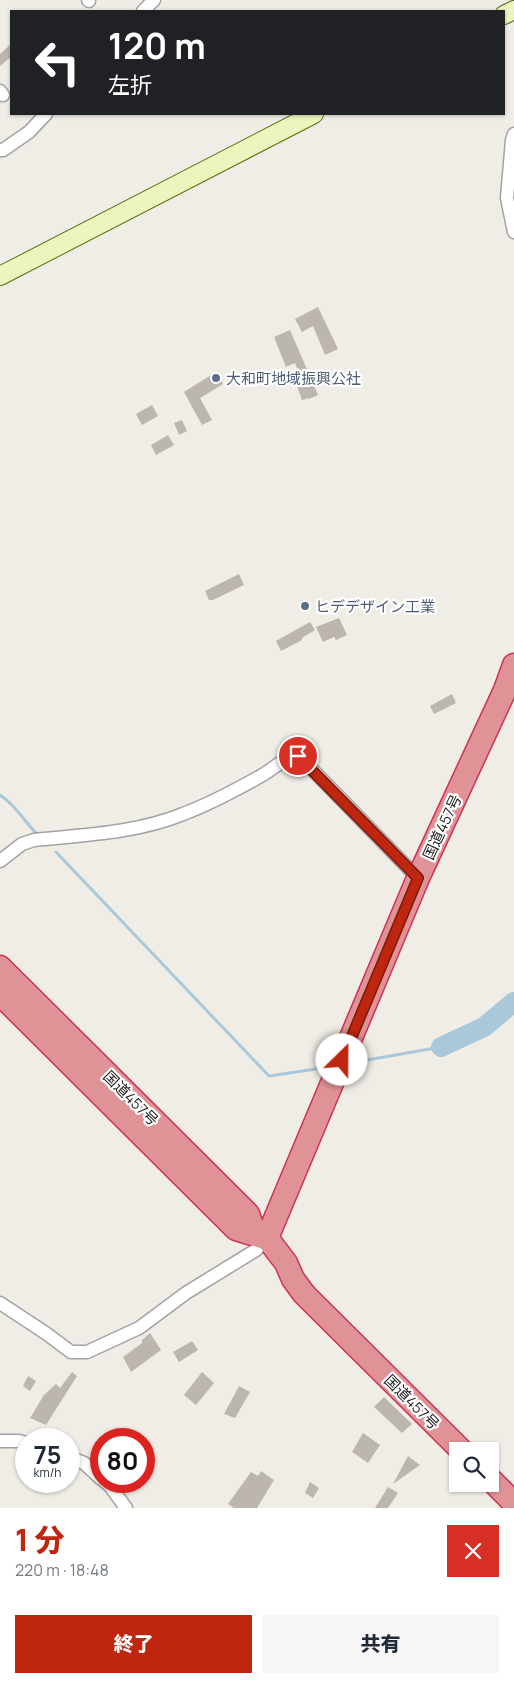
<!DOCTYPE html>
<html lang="ja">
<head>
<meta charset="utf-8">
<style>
	:root { --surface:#fff; --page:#f6f6f7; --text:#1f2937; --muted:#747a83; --accent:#be260f }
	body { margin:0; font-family:Manrope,"Noto Sans JP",sans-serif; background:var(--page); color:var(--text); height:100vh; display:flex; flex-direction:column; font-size:19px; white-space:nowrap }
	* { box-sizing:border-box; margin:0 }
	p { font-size:16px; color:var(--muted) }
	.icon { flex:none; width:28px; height:28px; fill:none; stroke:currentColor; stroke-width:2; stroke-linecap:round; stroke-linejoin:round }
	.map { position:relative; height:1508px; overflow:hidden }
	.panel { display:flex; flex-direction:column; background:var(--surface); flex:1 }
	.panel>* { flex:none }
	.hud { position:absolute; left:10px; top:10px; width:495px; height:105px; border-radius:0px; box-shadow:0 1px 4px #0004; background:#202124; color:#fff; overflow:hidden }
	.buttons { position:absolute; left:449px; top:1442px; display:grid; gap:10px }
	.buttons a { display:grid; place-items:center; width:50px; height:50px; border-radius:0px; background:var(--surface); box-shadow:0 1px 4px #0004; font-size:25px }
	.speed { position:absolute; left:15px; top:1428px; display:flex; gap:10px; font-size:25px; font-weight:700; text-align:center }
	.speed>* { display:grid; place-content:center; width:65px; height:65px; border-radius:50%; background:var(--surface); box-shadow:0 1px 4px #0004; line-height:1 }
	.speed small { font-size:12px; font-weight:400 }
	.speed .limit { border:8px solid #d22; background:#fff; color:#111 }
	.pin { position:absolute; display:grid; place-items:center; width:42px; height:42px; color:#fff; margin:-21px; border:2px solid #fff; border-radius:50%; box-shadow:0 1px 5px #0007 }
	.me { position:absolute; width:55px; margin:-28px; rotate:23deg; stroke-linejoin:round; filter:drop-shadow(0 0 4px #0008) }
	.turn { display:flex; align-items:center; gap:18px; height:105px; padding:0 15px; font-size:22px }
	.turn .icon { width:65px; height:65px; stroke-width:2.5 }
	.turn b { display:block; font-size:35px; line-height:42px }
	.round { display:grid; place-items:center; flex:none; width:52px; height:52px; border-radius:0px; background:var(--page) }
	.overview { display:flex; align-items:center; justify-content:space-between; height:85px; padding:0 15px }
	h1 { font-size:30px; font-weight:800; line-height:38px; color:var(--accent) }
	.primary-button { display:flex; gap:10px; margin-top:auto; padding:10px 15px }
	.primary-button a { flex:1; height:58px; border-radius:0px; background:var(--accent); color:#fff; font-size:20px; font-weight:800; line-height:58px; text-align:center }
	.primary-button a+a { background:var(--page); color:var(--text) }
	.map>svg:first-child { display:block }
</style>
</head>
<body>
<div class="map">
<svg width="514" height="1508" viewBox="0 0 514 1508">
	<rect width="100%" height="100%" fill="#efede6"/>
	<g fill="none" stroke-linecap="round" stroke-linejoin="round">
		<path stroke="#a9c8d9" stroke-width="3" d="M 0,795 C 16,805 25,823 39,836
			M 56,852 L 269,1076 L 329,1067
			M 350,1063 L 441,1047"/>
		<path stroke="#a9c8d9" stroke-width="20" d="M 441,1047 L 484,1027 L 514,1002"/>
	</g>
	<path fill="#bcb6af" d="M 11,44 L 11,57 L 0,66 L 0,54 Z
		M 318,307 L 338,349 L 325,355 L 313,326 L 302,332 L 295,319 Z
		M 290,330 L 318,395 L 309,399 L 309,398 L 302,400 L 296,383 L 302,381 L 295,363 L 286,367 L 274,337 Z
		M 216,372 L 223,384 L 200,398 L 212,420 L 202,425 L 184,392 Z
		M 152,405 L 158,416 L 142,425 L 136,414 Z
		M 182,420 L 187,431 L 179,435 L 174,423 Z
		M 168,435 L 174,445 L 156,455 L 151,445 Z
		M 239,574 L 244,585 L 213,600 L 209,600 L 205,591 Z
		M 339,618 L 347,635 L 336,640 L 334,637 L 323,642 L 316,627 Z
		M 310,622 L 315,630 L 302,638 L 302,640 L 281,651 L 276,641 Z
		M 452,694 L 456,703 L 434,714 L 430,706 Z
		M 150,1333 L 161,1350 L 131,1372 L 123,1357 L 142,1343 L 142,1340 Z
		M 192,1341 L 198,1350 L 179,1362 L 173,1352 Z
		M 72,1372 L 77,1376 L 46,1425 L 30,1418 L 44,1395 L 56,1384 L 60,1388 Z
		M 202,1372 L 214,1383 L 196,1405 L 184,1395 Z
		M 28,1376 L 36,1381 L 30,1391 L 23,1386 Z
		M 239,1386 L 250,1392 L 235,1418 L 224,1414 Z
		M 384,1397 L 412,1424 L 402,1433 L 374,1407 Z
		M 363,1433 L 380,1445 L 368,1463 L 352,1452 Z
		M 408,1456 L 420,1465 L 393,1484 Z
		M 261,1471 L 274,1480 L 257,1508 L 234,1508 L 228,1504 L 251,1472 L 258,1476 Z
		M 310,1482 L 319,1488 L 313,1498 L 305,1493 Z
		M 388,1487 L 398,1493 L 388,1508 L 375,1508 Z"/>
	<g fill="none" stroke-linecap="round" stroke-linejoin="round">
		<defs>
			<path id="street" d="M 88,0 L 89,1
				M 143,11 L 154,0
				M 0,91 L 3,95
				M 514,134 L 512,140 L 507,198 L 514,232
				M 0,150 L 3,150 L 29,132 L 46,114
				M 0,861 L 22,844 L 34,840 C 83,835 137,833 183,814 C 210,804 234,791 259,777 C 271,771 285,756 299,756 L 418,878
				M 0,1303 L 47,1334 L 71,1352 L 87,1352 L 139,1328 L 186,1293 L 256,1250 L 267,1238
				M 0,1441 L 19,1441 L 26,1443
				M 69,1457 L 84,1463 L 101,1479
				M 104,1481 L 110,1486 L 126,1508"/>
			<path id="secondary" d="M 504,15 L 514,10
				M 0,276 L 314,114"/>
			<path id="highway" d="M 0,967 L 248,1214 L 255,1234
				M 0,994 L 236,1229 L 265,1238
				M 462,1451 L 304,1294 L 293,1279 L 286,1263 L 267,1238 L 418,878 L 505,690 L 514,665
				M 490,1479 L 514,1503"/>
		</defs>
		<use href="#street" stroke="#a3a3a3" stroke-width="15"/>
		<use href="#secondary" stroke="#576e0d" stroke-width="20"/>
		<use href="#highway" stroke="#ce3252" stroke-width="25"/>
		<use href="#street" stroke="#fff" stroke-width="12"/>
		<use href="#secondary" stroke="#ebf5be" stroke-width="18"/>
		<use href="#highway" stroke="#e09397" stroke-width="22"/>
	</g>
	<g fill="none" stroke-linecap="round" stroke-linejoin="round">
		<defs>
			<path id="route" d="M 298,756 L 418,878 L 342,1060"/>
		</defs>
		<use href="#route" stroke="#7c190a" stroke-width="12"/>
		<use href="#route" stroke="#be260f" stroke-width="9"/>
	</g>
	<g fill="#5c6f8a" stroke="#fff" stroke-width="2">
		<circle cx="216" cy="378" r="5"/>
		<circle cx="305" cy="606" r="5"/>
	</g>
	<g text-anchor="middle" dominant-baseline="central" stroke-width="4.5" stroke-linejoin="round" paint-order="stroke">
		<g font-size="15" fill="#4e5e75" stroke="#fff" text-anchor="start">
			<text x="226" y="378">大和町地域振興公社</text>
			<text x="315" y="606">ヒデデザイン工業</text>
		</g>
		<g font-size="15" fill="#1f1f1f" stroke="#fff">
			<text transform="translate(442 827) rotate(-65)">国道457号</text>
			<text transform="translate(131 1098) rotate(45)">国道457号</text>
			<text transform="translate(412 1402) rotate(45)">国道457号</text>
		</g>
	</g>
</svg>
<div class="buttons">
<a><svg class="icon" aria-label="search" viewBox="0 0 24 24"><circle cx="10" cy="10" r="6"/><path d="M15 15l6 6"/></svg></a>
</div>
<div class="speed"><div>75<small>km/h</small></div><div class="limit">80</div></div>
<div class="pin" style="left:298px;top:756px;background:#d93025"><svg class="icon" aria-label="arrive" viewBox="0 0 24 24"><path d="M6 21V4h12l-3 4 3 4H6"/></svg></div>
<svg class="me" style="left:342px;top:1060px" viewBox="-20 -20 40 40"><circle r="19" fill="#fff"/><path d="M0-13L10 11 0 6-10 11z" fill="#be260f"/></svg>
<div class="hud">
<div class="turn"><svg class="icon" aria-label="left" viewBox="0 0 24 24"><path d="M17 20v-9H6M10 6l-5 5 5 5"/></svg><div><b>120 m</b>左折</div></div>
</div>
</div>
<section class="panel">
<div class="overview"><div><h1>1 分</h1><p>220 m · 18:48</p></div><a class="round" style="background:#d93025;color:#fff"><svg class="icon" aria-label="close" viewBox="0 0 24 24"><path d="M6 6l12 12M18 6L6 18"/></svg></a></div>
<div class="primary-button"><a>終了</a><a>共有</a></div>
</section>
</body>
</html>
